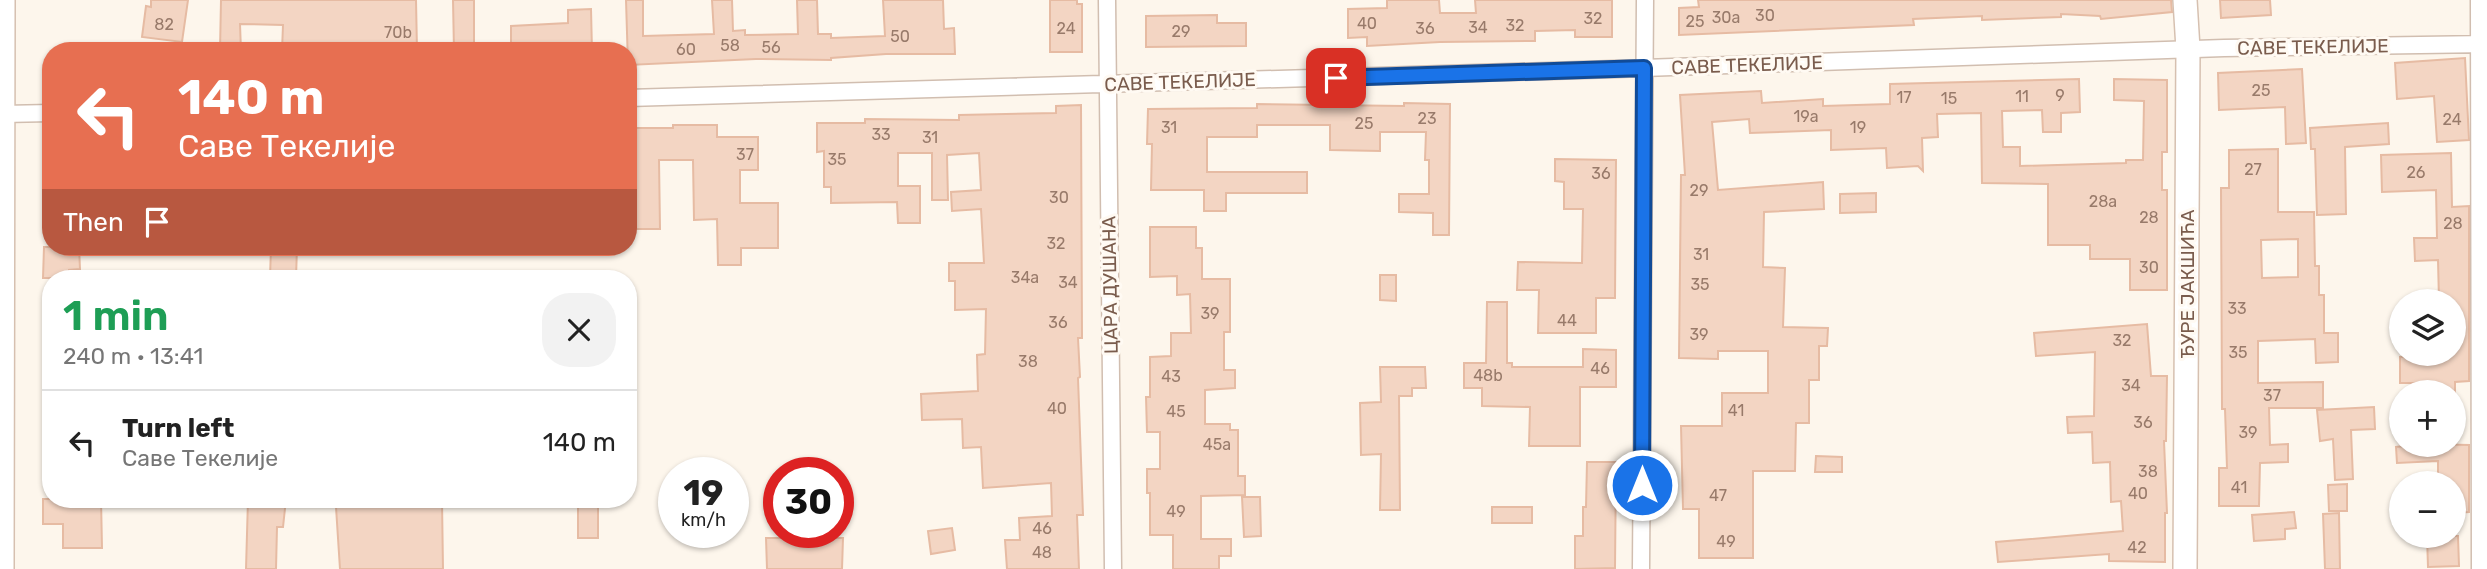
<!DOCTYPE html>
<html lang="en">
<head>
<meta charset="utf-8">
<style>
	:root { --surface:#fff; --page:#f2f2f2; --text:#222; --muted:#767676; --line:#e0e0e0 }
	body { margin:0; font-family:Rubik,sans-serif; background:var(--page); color:var(--text); height:100vh; display:flex; flex-direction:column; font-size:26px; white-space:nowrap }
	* { box-sizing:border-box; margin:0 }
	p { font-size:23px; color:var(--muted) }
	.icon { flex:none; width:38px; height:38px; fill:none; stroke:currentColor; stroke-width:2; stroke-linecap:round; stroke-linejoin:round }
	.map { position:relative; flex:1; overflow:hidden }
	.drawer { position:absolute; left:42px; top:270px; width:595px; height:238px; display:flex; flex-direction:column; background:var(--surface); border-radius:28px; box-shadow:0 2px 5px #0004 }
	.drawer>* { flex:none }
	.guide { position:absolute; left:42px; top:42px; width:595px; height:214px; border-radius:28px; box-shadow:0 2px 5px #0004; background:#e76f51; color:#fff; overflow:hidden }
	.fabs { position:absolute; left:2389px; top:289px; display:grid; gap:14px }
	.fabs a { display:grid; place-items:center; width:77px; height:77px; border-radius:50%; background:var(--surface); box-shadow:0 2px 5px #0004; font-size:35px }
	.speed { position:absolute; left:658px; top:457px; display:flex; gap:14px; font-size:35px; font-weight:700; text-align:center }
	.speed>* { display:grid; place-content:center; width:91px; height:91px; border-radius:50%; background:var(--surface); box-shadow:0 2px 5px #0004; line-height:1 }
	.speed small { font-size:18px; font-weight:400 }
	.speed .limit { border:10px solid #d22; background:#fff; color:#111 }
	.pin { position:absolute; display:grid; place-items:center; width:60px; height:60px; color:#fff; margin:-30px; border-radius:14px; box-shadow:0 4px 10px #0006 }
	.me { position:absolute; width:77px; margin:-38px; rotate:0deg; stroke-linejoin:round; filter:drop-shadow(0 0 5px #0008) }
	.turn { display:flex; align-items:center; gap:24px; height:147px; padding:0 21px; font-size:32px }
	.turn .icon { width:91px; height:91px; stroke-width:2.5 }
	.turn b { display:block; font-size:49px; line-height:60px }
	.then { display:flex; align-items:center; height:66px; padding:0 21px; background:#0003; gap:14px; font-size:26px }
	.round { display:grid; place-items:center; flex:none; width:74px; height:74px; border-radius:28px; background:var(--page) }
	.head { display:flex; align-items:center; justify-content:space-between; height:119px; padding:0 21px }
	h1 { font-size:42px; font-weight:600; line-height:52px; color:#1e9e55 }
	ul { padding:0; list-style:none }
	li { display:flex; align-items:center; gap:21px; height:105px; padding:0 21px; border-top:2px solid var(--line) }
	li div { flex:1 }
	li b { display:block; font-size:26px }
	li em { font-style:normal }
	.map>svg:first-child { display:block }
</style>
</head>
<body>
<div class="map">
<svg width="2487" height="569" viewBox="0 0 2487 569">
	<rect width="100%" height="100%" fill="#fdf6ec"/>
	<path fill="#f3d5c3" stroke="#e6bba3" stroke-width="2" fill-rule="evenodd" d="M 151,0 L 188,0 L 182,42 L 142,37 L 146,6 L 151,7 Z
		M 221,0 L 416,0 L 417,51 L 282,51 L 283,25 L 240,24 L 241,51 L 220,51 Z
		M 453,0 L 474,0 L 474,51 L 454,51 Z
		M 626,0 L 643,0 L 643,36 L 714,34 L 712,0 L 732,0 L 733,31 L 745,30 L 745,35 L 798,34 L 797,0 L 817,0 L 818,34 L 831,34 L 831,38 L 885,36 L 883,0 L 943,0 L 944,29 L 954,28 L 955,54 L 886,54 L 831,58 L 831,60 L 756,59 L 628,65 Z
		M 1050,0 L 1077,0 L 1077,4 L 1082,4 L 1082,52 L 1050,52 Z
		M 1387,0 L 1439,0 L 1440,13 L 1476,13 L 1475,0 L 1612,0 L 1612,37 L 1575,37 L 1575,30 L 1535,31 L 1535,41 L 1440,42 L 1367,46 L 1367,37 L 1348,38 L 1348,9 L 1387,8 Z
		M 1698,0 L 2171,0 L 2172,12 L 2101,19 L 2100,16 L 2061,14 L 2061,17 L 1982,20 L 1982,16 L 1913,19 L 1914,25 L 1679,35 L 1679,8 L 1699,7 Z
		M 2220,0 L 2270,0 L 2271,15 L 2221,18 Z
		M 591,9 L 592,51 L 511,51 L 511,26 L 568,23 L 568,10 Z
		M 1217,15 L 1217,23 L 1246,23 L 1246,46 L 1146,47 L 1146,16 Z
		M 2465,58 L 2469,140 L 2437,142 L 2434,96 L 2397,99 L 2395,63 Z
		M 2302,69 L 2306,143 L 2286,144 L 2285,107 L 2219,110 L 2218,73 Z
		M 2079,79 L 2080,112 L 2061,113 L 2061,132 L 2043,132 L 2042,110 L 2002,111 L 2003,147 L 2020,147 L 2020,166 L 2126,163 L 2126,160 L 2143,160 L 2144,101 L 2114,100 L 2114,79 L 2167,80 L 2167,152 L 2162,152 L 2162,190 L 2167,190 L 2167,290 L 2130,290 L 2130,259 L 2090,259 L 2090,245 L 2048,245 L 2048,184 L 1982,183 L 1981,113 L 1937,114 L 1938,137 L 1922,138 L 1923,171 L 1918,166 L 1887,168 L 1886,148 L 1831,150 L 1831,130 L 1750,133 L 1749,119 L 1712,122 L 1718,190 L 1823,182 L 1824,209 L 1764,212 L 1763,267 L 1785,268 L 1783,327 L 1828,328 L 1827,346 L 1819,346 L 1819,380 L 1809,380 L 1809,423 L 1796,423 L 1795,471 L 1753,471 L 1753,558 L 1699,558 L 1699,509 L 1683,509 L 1681,426 L 1722,426 L 1722,393 L 1768,393 L 1768,351 L 1718,351 L 1718,359 L 1679,358 L 1681,175 L 1685,175 L 1680,95 L 1761,91 L 1762,103 L 1823,99 L 1823,106 L 1890,104 L 1890,84 Z
		M 1404,103 L 1450,104 L 1449,235 L 1433,235 L 1433,213 L 1399,212 L 1399,194 L 1429,194 L 1429,160 L 1425,160 L 1426,132 L 1380,132 L 1380,151 L 1330,150 L 1330,125 L 1257,125 L 1257,137 L 1207,137 L 1207,172 L 1307,172 L 1307,193 L 1226,193 L 1226,211 L 1204,211 L 1204,190 L 1151,190 L 1152,144 L 1147,144 L 1148,109 L 1257,108 L 1257,104 L 1404,106 Z
		M 1081,105 L 1082,338 L 1078,338 L 1080,377 L 1078,378 L 1083,515 L 1077,515 L 1079,569 L 1007,569 L 1005,540 L 1020,540 L 1019,518 L 1052,516 L 1051,483 L 983,488 L 981,447 L 963,448 L 962,419 L 922,420 L 921,394 L 978,391 L 977,355 L 985,354 L 986,309 L 955,310 L 955,281 L 949,281 L 949,263 L 984,263 L 981,209 L 952,211 L 951,192 L 981,190 L 979,153 L 947,155 L 948,200 L 932,200 L 932,153 L 898,153 L 898,186 L 920,186 L 920,223 L 898,223 L 897,202 L 831,203 L 831,187 L 824,187 L 824,151 L 817,152 L 817,123 L 865,123 L 865,119 L 959,120 L 959,115 L 1056,113 L 1056,106 Z
		M 2388,123 L 2389,144 L 2345,147 L 2346,214 L 2317,215 L 2315,149 L 2311,149 L 2310,128 Z
		M 673,125 L 717,125 L 717,137 L 758,137 L 758,170 L 740,170 L 740,203 L 778,203 L 778,248 L 741,248 L 741,265 L 718,265 L 717,219 L 694,220 L 693,160 L 659,160 L 660,229 L 632,229 L 631,158 L 628,158 L 628,128 L 673,128 Z
		M 2278,149 L 2278,212 L 2314,212 L 2315,266 L 2319,266 L 2319,295 L 2324,295 L 2324,333 L 2338,333 L 2338,362 L 2316,363 L 2315,339 L 2258,341 L 2258,383 L 2323,382 L 2323,408 L 2269,408 L 2270,445 L 2288,444 L 2288,462 L 2260,463 L 2259,506 L 2219,506 L 2219,468 L 2227,468 L 2225,409 L 2222,409 L 2221,188 L 2229,188 L 2229,150 ZM 2298,239 L 2298,277 L 2262,278 L 2261,240 Z
		M 2451,153 L 2452,207 L 2469,206 L 2469,381 L 2455,382 L 2455,392 L 2423,392 L 2423,383 L 2400,383 L 2400,357 L 2454,354 L 2454,301 L 2439,301 L 2438,260 L 2415,261 L 2414,238 L 2437,238 L 2436,190 L 2382,192 L 2381,155 Z
		M 1555,159 L 1616,160 L 1615,298 L 1596,298 L 1596,333 L 1538,333 L 1539,290 L 1517,290 L 1518,262 L 1582,263 L 1583,209 L 1564,209 L 1564,182 L 1555,181 Z
		M 1876,193 L 1876,212 L 1840,213 L 1840,194 Z
		M 1150,227 L 1196,227 L 1196,248 L 1202,248 L 1202,279 L 1230,279 L 1230,332 L 1224,332 L 1224,370 L 1235,370 L 1235,388 L 1205,390 L 1205,424 L 1230,424 L 1230,430 L 1238,430 L 1238,476 L 1245,476 L 1245,495 L 1201,496 L 1201,539 L 1231,539 L 1231,556 L 1219,556 L 1219,569 L 1173,569 L 1173,535 L 1150,535 L 1150,493 L 1147,493 L 1147,469 L 1160,469 L 1160,432 L 1147,432 L 1146,397 L 1150,397 L 1150,357 L 1171,356 L 1171,333 L 1191,333 L 1190,294 L 1177,295 L 1177,276 L 1150,277 Z
		M 44,247 L 79,247 L 80,269 L 69,270 L 69,278 L 43,278 Z
		M 271,247 L 297,247 L 296,278 L 270,278 Z
		M 1380,275 L 1396,275 L 1396,301 L 1380,300 Z
		M 1487,302 L 1507,302 L 1507,363 L 1512,363 L 1512,367 L 1583,367 L 1583,349 L 1616,350 L 1616,387 L 1580,387 L 1580,446 L 1529,446 L 1530,407 L 1482,406 L 1482,388 L 1464,388 L 1464,363 L 1486,363 Z
		M 2147,324 L 2151,376 L 2167,376 L 2166,441 L 2164,441 L 2167,513 L 2165,513 L 2165,562 L 2109,561 L 2109,554 L 1998,562 L 1996,542 L 2123,531 L 2121,501 L 2111,502 L 2110,462 L 2093,463 L 2092,432 L 2068,433 L 2067,417 L 2094,416 L 2095,352 L 2036,356 L 2034,333 Z
		M 1380,367 L 1425,367 L 1426,388 L 1412,388 L 1412,396 L 1399,396 L 1400,510 L 1380,510 L 1381,454 L 1361,455 L 1360,403 L 1381,402 Z
		M 2374,407 L 2375,429 L 2351,430 L 2353,479 L 2335,480 L 2333,439 L 2320,441 L 2317,410 Z
		M 2425,444 L 2469,445 L 2469,512 L 2454,513 L 2454,483 L 2438,483 L 2438,461 L 2397,463 L 2396,447 Z
		M 1816,456 L 1842,457 L 1842,472 L 1815,472 Z
		M 1587,462 L 1616,462 L 1615,568 L 1575,569 L 1575,536 L 1583,536 L 1583,507 L 1586,507 Z
		M 2347,484 L 2347,511 L 2329,511 L 2328,485 Z
		M 1242,497 L 1260,497 L 1261,536 L 1244,537 Z
		M 43,499 L 101,499 L 102,548 L 63,548 L 63,524 L 43,524 Z
		M 248,499 L 286,499 L 283,527 L 277,527 L 276,569 L 246,569 Z
		M 442,501 L 443,569 L 340,569 L 336,507 Z
		M 578,507 L 598,507 L 598,538 L 578,538 Z
		M 1492,507 L 1532,507 L 1532,523 L 1492,523 Z
		M 2294,512 L 2296,528 L 2285,529 L 2285,539 L 2254,541 L 2252,515 Z
		M 2339,513 L 2340,569 L 2325,569 L 2323,514 Z
		M 952,528 L 955,550 L 931,554 L 928,531 Z
		M 2427,536 L 2458,536 L 2459,566 L 2428,567 Z
		M 766,538 L 843,538 L 842,569 L 767,569 Z"/>
	<g fill="none" stroke-linecap="round" stroke-linejoin="round">
		<defs>
			<path id="street" d="M 1107,0 L 1113,569
				M 2479,0 L 2480,569
				M 628,98 L 1615,69 L 2224,48 L 2487,44
				M 3,114 L 51,113
				M 1641,569 L 1645,0"/>
			<path id="secondary" d="M 2185,0 L 2188,49 L 2185,569
				M 2,569 L 3,0"/>
		</defs>
		<use href="#street" stroke="#d1beb0" stroke-width="19"/>
		<use href="#secondary" stroke="#d6c0b0" stroke-width="26"/>
		<use href="#street" stroke="#fff" stroke-width="16"/>
		<use href="#secondary" stroke="#fff" stroke-width="23"/>
	</g>
	<g fill="none" stroke-linecap="round" stroke-linejoin="round">
		<defs>
			<path id="route" d="M 1336,78 L 1644,68 L 1642,485"/>
		</defs>
		<use href="#route" stroke="#114b97" stroke-width="18"/>
		<use href="#route" stroke="#1a73e8" stroke-width="12"/>
	</g>
	<g text-anchor="middle" dominant-baseline="central" stroke-width="6" stroke-linejoin="round" paint-order="stroke">
		<g font-size="16" fill="#987a6a">
			<text x="1765" y="15">30</text>
			<text x="1726" y="17">30a</text>
			<text x="1593" y="18">32</text>
			<text x="1695" y="21">25</text>
			<text x="1367" y="23">40</text>
			<text x="164" y="24">82</text>
			<text x="1515" y="25">32</text>
			<text x="1478" y="27">34</text>
			<text x="1066" y="28">24</text>
			<text x="1425" y="28">36</text>
			<text x="1181" y="31">29</text>
			<text x="398" y="32">70b</text>
			<text x="900" y="36">50</text>
			<text x="730" y="45">58</text>
			<text x="771" y="47">56</text>
			<text x="686" y="49">60</text>
			<text x="2261" y="90">25</text>
			<text x="2060" y="95">9</text>
			<text x="2022" y="96">11</text>
			<text x="1904" y="97">17</text>
			<text x="1949" y="98">15</text>
			<text x="1806" y="116">19a</text>
			<text x="1427" y="118">23</text>
			<text x="2452" y="119">24</text>
			<text x="1364" y="123">25</text>
			<text x="1169" y="127">31</text>
			<text x="1858" y="127">19</text>
			<text x="881" y="134">33</text>
			<text x="930" y="137">31</text>
			<text x="745" y="154">37</text>
			<text x="837" y="159">35</text>
			<text x="2253" y="169">27</text>
			<text x="2416" y="172">26</text>
			<text x="1601" y="173">36</text>
			<text x="1699" y="190">29</text>
			<text x="1059" y="197">30</text>
			<text x="2103" y="201">28a</text>
			<text x="2149" y="217">28</text>
			<text x="2453" y="223">28</text>
			<text x="1056" y="243">32</text>
			<text x="1701" y="254">31</text>
			<text x="2149" y="267">30</text>
			<text x="1025" y="277">34a</text>
			<text x="1068" y="282">34</text>
			<text x="1700" y="284">35</text>
			<text x="2237" y="308">33</text>
			<text x="1210" y="313">39</text>
			<text x="1567" y="320">44</text>
			<text x="1058" y="322">36</text>
			<text x="1699" y="334">39</text>
			<text x="2122" y="340">32</text>
			<text x="2238" y="352">35</text>
			<text x="1028" y="361">38</text>
			<text x="1600" y="368">46</text>
			<text x="1488" y="375">48b</text>
			<text x="1171" y="376">43</text>
			<text x="2131" y="385">34</text>
			<text x="2272" y="395">37</text>
			<text x="1057" y="408">40</text>
			<text x="1736" y="410">41</text>
			<text x="1176" y="411">45</text>
			<text x="2143" y="422">36</text>
			<text x="2248" y="432">39</text>
			<text x="1217" y="444">45a</text>
			<text x="2148" y="471">38</text>
			<text x="2239" y="487">41</text>
			<text x="2138" y="493">40</text>
			<text x="1718" y="495">47</text>
			<text x="1176" y="511">49</text>
			<text x="1042" y="528">46</text>
			<text x="1726" y="541">49</text>
			<text x="2137" y="547">42</text>
			<text x="1042" y="552">48</text>
		</g>
		<g font-size="19" fill="#7a5c4d" stroke="#fffaf3">
			<text transform="translate(2313 47) rotate(-1)">САВЕ ТЕКЕЛИЈЕ</text>
			<text transform="translate(1747 65) rotate(-2)">САВЕ ТЕКЕЛИЈЕ</text>
			<text transform="translate(1180 82) rotate(-2)">САВЕ ТЕКЕЛИЈЕ</text>
			<text transform="translate(2187 284) rotate(-90)">ЂУРЕ ЈАКШИЋА</text>
			<text transform="translate(1110 285) rotate(-91)">ЦАРА ДУШАНА</text>
		</g>
	</g>
</svg>
<div class="fabs">
<a><svg class="icon" aria-label="layers" viewBox="0 0 24 24"><path d="M12 4l9 5-9 5-9-5zM3 14l9 5 9-5"/></svg></a>
<a>+</a>
<a>−</a>
</div>
<div class="speed"><div>19<small>km/h</small></div><div class="limit">30</div></div>
<div class="pin" style="left:1336px;top:78px;background:#d93025"><svg class="icon" aria-label="arrive" viewBox="0 0 24 24"><path d="M6 21V4h12l-3 4 3 4H6"/></svg></div>
<svg class="me" style="left:1642px;top:485px" viewBox="-20 -20 40 40"><circle r="17" fill="#1a73e8" stroke="#fff" stroke-width="3"/><path d="M0-11L8 9 0 5-8 9z" fill="#fff"/></svg>
<div class="guide">
<div class="turn"><svg class="icon" aria-label="left" viewBox="0 0 24 24"><path d="M17 20v-9H6M10 6l-5 5 5 5"/></svg><div><b>140 m</b>Саве Текелије</div></div>
<div class="then">Then<svg class="icon" aria-label="arrive" viewBox="0 0 24 24"><path d="M6 21V4h12l-3 4 3 4H6"/></svg></div>
</div>
<section class="drawer">
<div class="head"><div><h1>1 min</h1><p>240 m · 13:41</p></div><a class="round"><svg class="icon" aria-label="close" viewBox="0 0 24 24"><path d="M6 6l12 12M18 6L6 18"/></svg></a></div>
<ul>
<li><svg class="icon" aria-label="left" viewBox="0 0 24 24"><path d="M17 20v-9H6M10 6l-5 5 5 5"/></svg><div><b>Turn left</b><p>Саве Текелије</p></div><em>140 m</em></li>
</ul>
</section>
</div>
</body>
</html>
